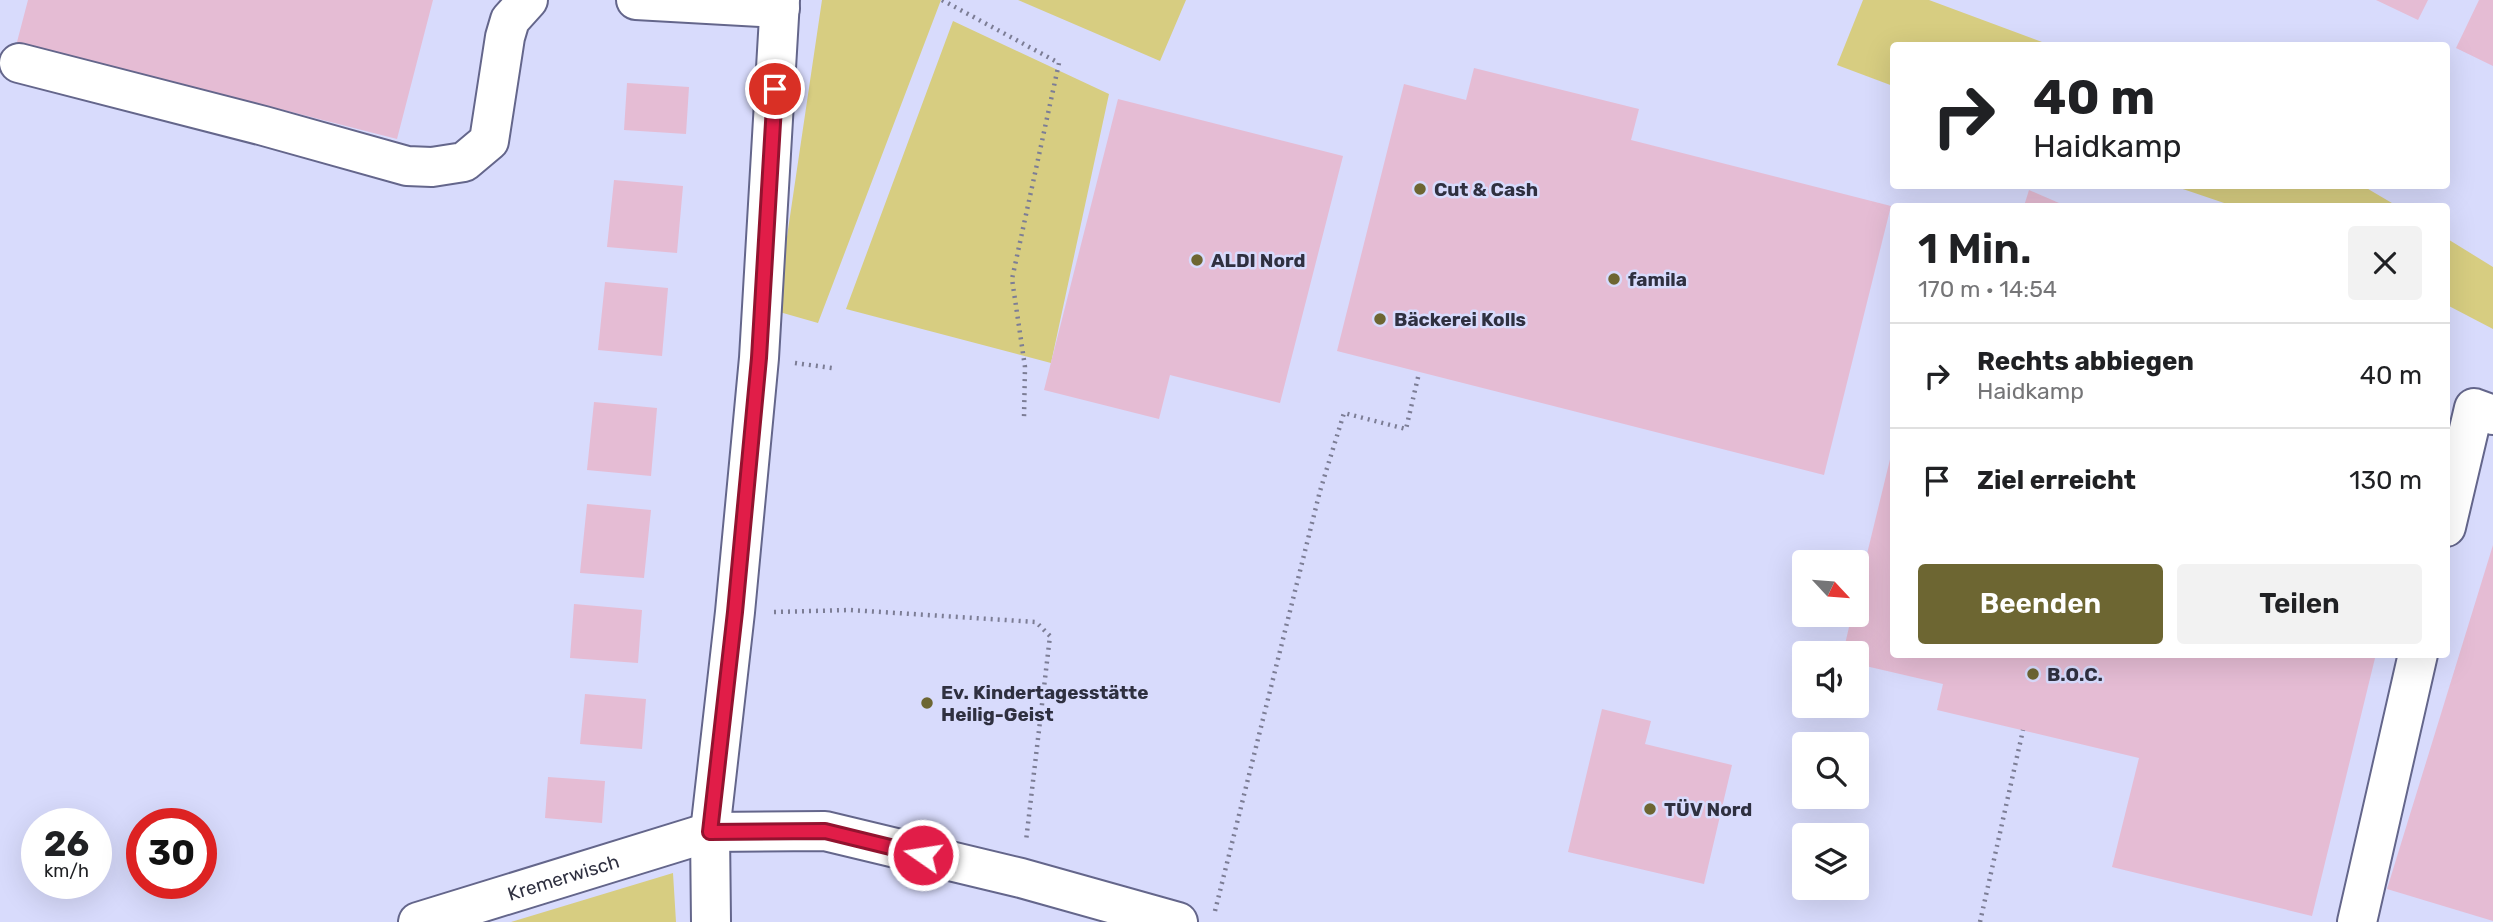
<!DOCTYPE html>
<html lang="de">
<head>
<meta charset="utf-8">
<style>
	:root { --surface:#fff; --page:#f2f2f2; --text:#202124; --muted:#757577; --line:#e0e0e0; --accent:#6d6632 }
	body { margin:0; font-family:Rubik,sans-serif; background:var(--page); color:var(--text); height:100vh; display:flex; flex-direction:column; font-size:26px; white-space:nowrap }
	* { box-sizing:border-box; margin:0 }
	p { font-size:23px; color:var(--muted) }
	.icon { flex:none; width:38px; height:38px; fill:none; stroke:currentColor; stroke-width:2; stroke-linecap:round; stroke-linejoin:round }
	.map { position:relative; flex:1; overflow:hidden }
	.drawer { position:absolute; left:1890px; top:203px; width:560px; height:455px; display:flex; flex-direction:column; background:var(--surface); border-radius:7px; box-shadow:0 7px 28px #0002 }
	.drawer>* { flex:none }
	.guide { position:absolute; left:1890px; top:42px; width:560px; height:147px; border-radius:7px; box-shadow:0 7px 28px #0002; background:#fff; color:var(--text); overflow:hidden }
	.needle { width:46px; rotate:116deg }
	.fabs { position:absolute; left:1792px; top:550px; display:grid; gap:14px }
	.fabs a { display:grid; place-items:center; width:77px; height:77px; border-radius:7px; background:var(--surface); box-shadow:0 7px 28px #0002; font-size:35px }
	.speed { position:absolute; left:21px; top:808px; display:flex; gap:14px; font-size:35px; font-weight:700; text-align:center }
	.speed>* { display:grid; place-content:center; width:91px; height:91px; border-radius:50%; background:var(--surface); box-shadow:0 7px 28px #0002; line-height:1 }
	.speed small { font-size:18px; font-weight:400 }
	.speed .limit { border:10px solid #d22; background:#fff; color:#111 }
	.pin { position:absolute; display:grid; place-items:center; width:60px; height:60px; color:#fff; margin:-30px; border:4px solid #fff; border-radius:50%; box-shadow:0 2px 7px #0007 }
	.me { position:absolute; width:77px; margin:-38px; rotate:283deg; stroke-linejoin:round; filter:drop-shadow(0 0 5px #0008) }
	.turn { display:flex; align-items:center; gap:24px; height:147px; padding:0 28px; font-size:32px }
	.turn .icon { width:91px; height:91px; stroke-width:2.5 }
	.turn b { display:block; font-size:49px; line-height:60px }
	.round { display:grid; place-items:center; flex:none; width:74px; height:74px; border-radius:7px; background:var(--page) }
	.summary { display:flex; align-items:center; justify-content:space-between; height:119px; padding:0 28px }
	h1 { font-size:42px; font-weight:600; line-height:52px }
	.primary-button { display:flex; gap:14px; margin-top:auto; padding:14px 28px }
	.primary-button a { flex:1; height:80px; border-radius:7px; background:var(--accent); color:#fff; font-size:28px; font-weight:600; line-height:80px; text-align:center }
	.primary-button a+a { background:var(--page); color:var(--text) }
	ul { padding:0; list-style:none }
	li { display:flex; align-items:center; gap:21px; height:105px; padding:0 28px; border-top:2px solid var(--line) }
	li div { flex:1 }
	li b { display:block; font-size:26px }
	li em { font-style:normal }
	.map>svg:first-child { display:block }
</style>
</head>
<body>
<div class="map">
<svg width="2493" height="922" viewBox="0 0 2493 922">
	<rect width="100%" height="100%" fill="#d8dbfc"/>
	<path fill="#d7cd81" d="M 822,0 L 941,0 L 818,323 L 776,311 Z
		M 1018,0 L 1186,0 L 1160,61 Z
		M 1863,0 L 1929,0 L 2050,45 L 1894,46 L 1893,86 L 1837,65 Z
		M 953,21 L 1109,94 L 1051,363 L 846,309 Z
		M 2174,186 L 2363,186 L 2397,206 L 2233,206 Z
		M 2446,238 L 2493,267 L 2493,329 L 2447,305 Z
		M 673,873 L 676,922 L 511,922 Z"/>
	<path fill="#e5bcd4" d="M 28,0 L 433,0 L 397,139 L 17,42 Z
		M 2376,0 L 2428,0 L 2418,20 Z
		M 2479,0 L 2493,0 L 2493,66 L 2456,48 Z
		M 1474,68 L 1639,109 L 1631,140 L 1891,206 L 1824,475 L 1337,351 L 1404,84 L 1466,100 Z
		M 627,83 L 689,87 L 686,134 L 624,130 Z
		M 1118,99 L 1343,156 L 1280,403 L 1170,375 L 1159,419 L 1044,390 Z
		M 614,180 L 683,186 L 677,253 L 607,247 Z
		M 2029,190 L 2066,206 L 2024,206 Z
		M 605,282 L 668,288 L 662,356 L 598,350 Z
		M 594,402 L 657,408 L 651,476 L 587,470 Z
		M 1893,447 L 1894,654 L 2376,654 L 2312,916 L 2112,867 L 2139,758 L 1937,710 L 1943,684 L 1857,664 L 1857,653 L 1843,653 L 1852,614 L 1857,614 L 1857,595 Z
		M 587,504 L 651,510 L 644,578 L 580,573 Z
		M 2493,545 L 2493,921 L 2387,889 Z
		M 574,604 L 642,610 L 638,663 L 570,658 Z
		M 585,694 L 646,699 L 642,749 L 580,744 Z
		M 1602,709 L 1651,721 L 1645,744 L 1732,765 L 1704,884 L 1568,852 Z
		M 548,777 L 605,781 L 602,823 L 545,818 Z"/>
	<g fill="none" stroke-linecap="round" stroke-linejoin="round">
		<defs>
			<g id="minor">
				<path d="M 636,0 L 780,8"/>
				<path d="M 19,63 L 264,126 L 407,166 L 432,167 L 464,162 L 489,141 L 505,37 L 510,20 L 528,0"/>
				<path d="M 2446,527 L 2474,408 L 2493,415"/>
				<path id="s1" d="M 418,922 L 710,832 L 825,831 L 1021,878 L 1178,922"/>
				<path d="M 711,922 L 710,832 L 735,612 L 759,358 L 780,0"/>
				<path d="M 2357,922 L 2418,654"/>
			</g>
		</defs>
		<use href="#minor" stroke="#64668b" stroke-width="42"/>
		<path stroke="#7c7d95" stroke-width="4.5" stroke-dasharray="2 5" stroke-linecap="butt" d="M 942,0 L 1059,63 L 1012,279 L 1025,367 L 1024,418
			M 795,363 L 832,368
			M 774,612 L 850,610 L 1036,622 L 1050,636 L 1026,841
			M 1215,911 L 1320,491 L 1344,413 L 1406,429 L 1419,373
			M 1980,922 L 2023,730"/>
		<use href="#minor" stroke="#fff" stroke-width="38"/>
	</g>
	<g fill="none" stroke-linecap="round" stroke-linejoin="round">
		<defs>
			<path id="route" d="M 775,89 L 759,358 L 735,612 L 710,832 L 825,831 L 923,855"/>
		</defs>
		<use href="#route" stroke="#92132f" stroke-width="18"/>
		<use href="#route" stroke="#e11d48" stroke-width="12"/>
	</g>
	<g fill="#6d6632" stroke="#d8dbfc" stroke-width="2.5">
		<circle cx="1420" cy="189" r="7"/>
		<circle cx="1197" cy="260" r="7"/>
		<circle cx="1614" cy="279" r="7"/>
		<circle cx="1380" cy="319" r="7"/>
		<circle cx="2033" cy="674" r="7"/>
		<circle cx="927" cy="703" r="7"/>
		<circle cx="1650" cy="809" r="7"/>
	</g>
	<g text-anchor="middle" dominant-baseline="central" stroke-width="5" stroke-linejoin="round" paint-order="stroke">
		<g font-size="19" font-weight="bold" fill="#2f3040" stroke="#d8dbfc" text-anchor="start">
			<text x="1434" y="189">Cut &amp; Cash</text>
			<text x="1211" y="260">ALDI Nord</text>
			<text x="1628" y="279">famila</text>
			<text x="1394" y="319">Bäckerei Kolls</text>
			<text x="2047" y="674">B.O.C.</text>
			<text x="941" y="692">Ev. Kindertagesstätte<tspan x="941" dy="22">Heilig-Geist</tspan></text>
			<text x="1664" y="809">TÜV Nord</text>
		</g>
		<g font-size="19" fill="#2f3040" stroke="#d8dbfc">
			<text stroke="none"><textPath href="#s1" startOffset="152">Kremerwisch</textPath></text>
		</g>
	</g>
</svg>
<div class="fabs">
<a><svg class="needle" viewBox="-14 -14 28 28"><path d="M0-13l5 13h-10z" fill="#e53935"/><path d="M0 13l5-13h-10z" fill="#757577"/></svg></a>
<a><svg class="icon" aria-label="sound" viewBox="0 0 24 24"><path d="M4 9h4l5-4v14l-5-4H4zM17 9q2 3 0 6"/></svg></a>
<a><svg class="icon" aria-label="search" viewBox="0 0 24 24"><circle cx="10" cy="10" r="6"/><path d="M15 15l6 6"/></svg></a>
<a><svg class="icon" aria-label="layers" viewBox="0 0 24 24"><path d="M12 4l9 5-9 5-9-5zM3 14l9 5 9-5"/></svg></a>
</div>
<div class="speed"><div>26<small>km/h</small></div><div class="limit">30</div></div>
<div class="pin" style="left:775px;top:89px;background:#d93025"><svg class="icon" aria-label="arrive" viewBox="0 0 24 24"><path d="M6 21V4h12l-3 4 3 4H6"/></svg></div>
<svg class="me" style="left:923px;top:855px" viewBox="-20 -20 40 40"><circle r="17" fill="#e11d48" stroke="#fff" stroke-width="3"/><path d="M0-11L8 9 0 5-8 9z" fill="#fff"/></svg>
<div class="guide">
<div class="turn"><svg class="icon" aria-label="right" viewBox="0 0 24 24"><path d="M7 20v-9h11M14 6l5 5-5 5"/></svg><div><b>40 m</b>Haidkamp</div></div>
</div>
<section class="drawer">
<div class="summary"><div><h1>1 Min.</h1><p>170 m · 14:54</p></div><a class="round"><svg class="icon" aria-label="close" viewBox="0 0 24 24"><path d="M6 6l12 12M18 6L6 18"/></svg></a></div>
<ul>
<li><svg class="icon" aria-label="right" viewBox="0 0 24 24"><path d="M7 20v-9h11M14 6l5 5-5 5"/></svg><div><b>Rechts abbiegen</b><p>Haidkamp</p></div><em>40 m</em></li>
<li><svg class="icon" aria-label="arrive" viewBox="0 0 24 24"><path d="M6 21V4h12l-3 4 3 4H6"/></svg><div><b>Ziel erreicht</b></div><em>130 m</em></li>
</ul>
<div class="primary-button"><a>Beenden</a><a>Teilen</a></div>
</section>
</div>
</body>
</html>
